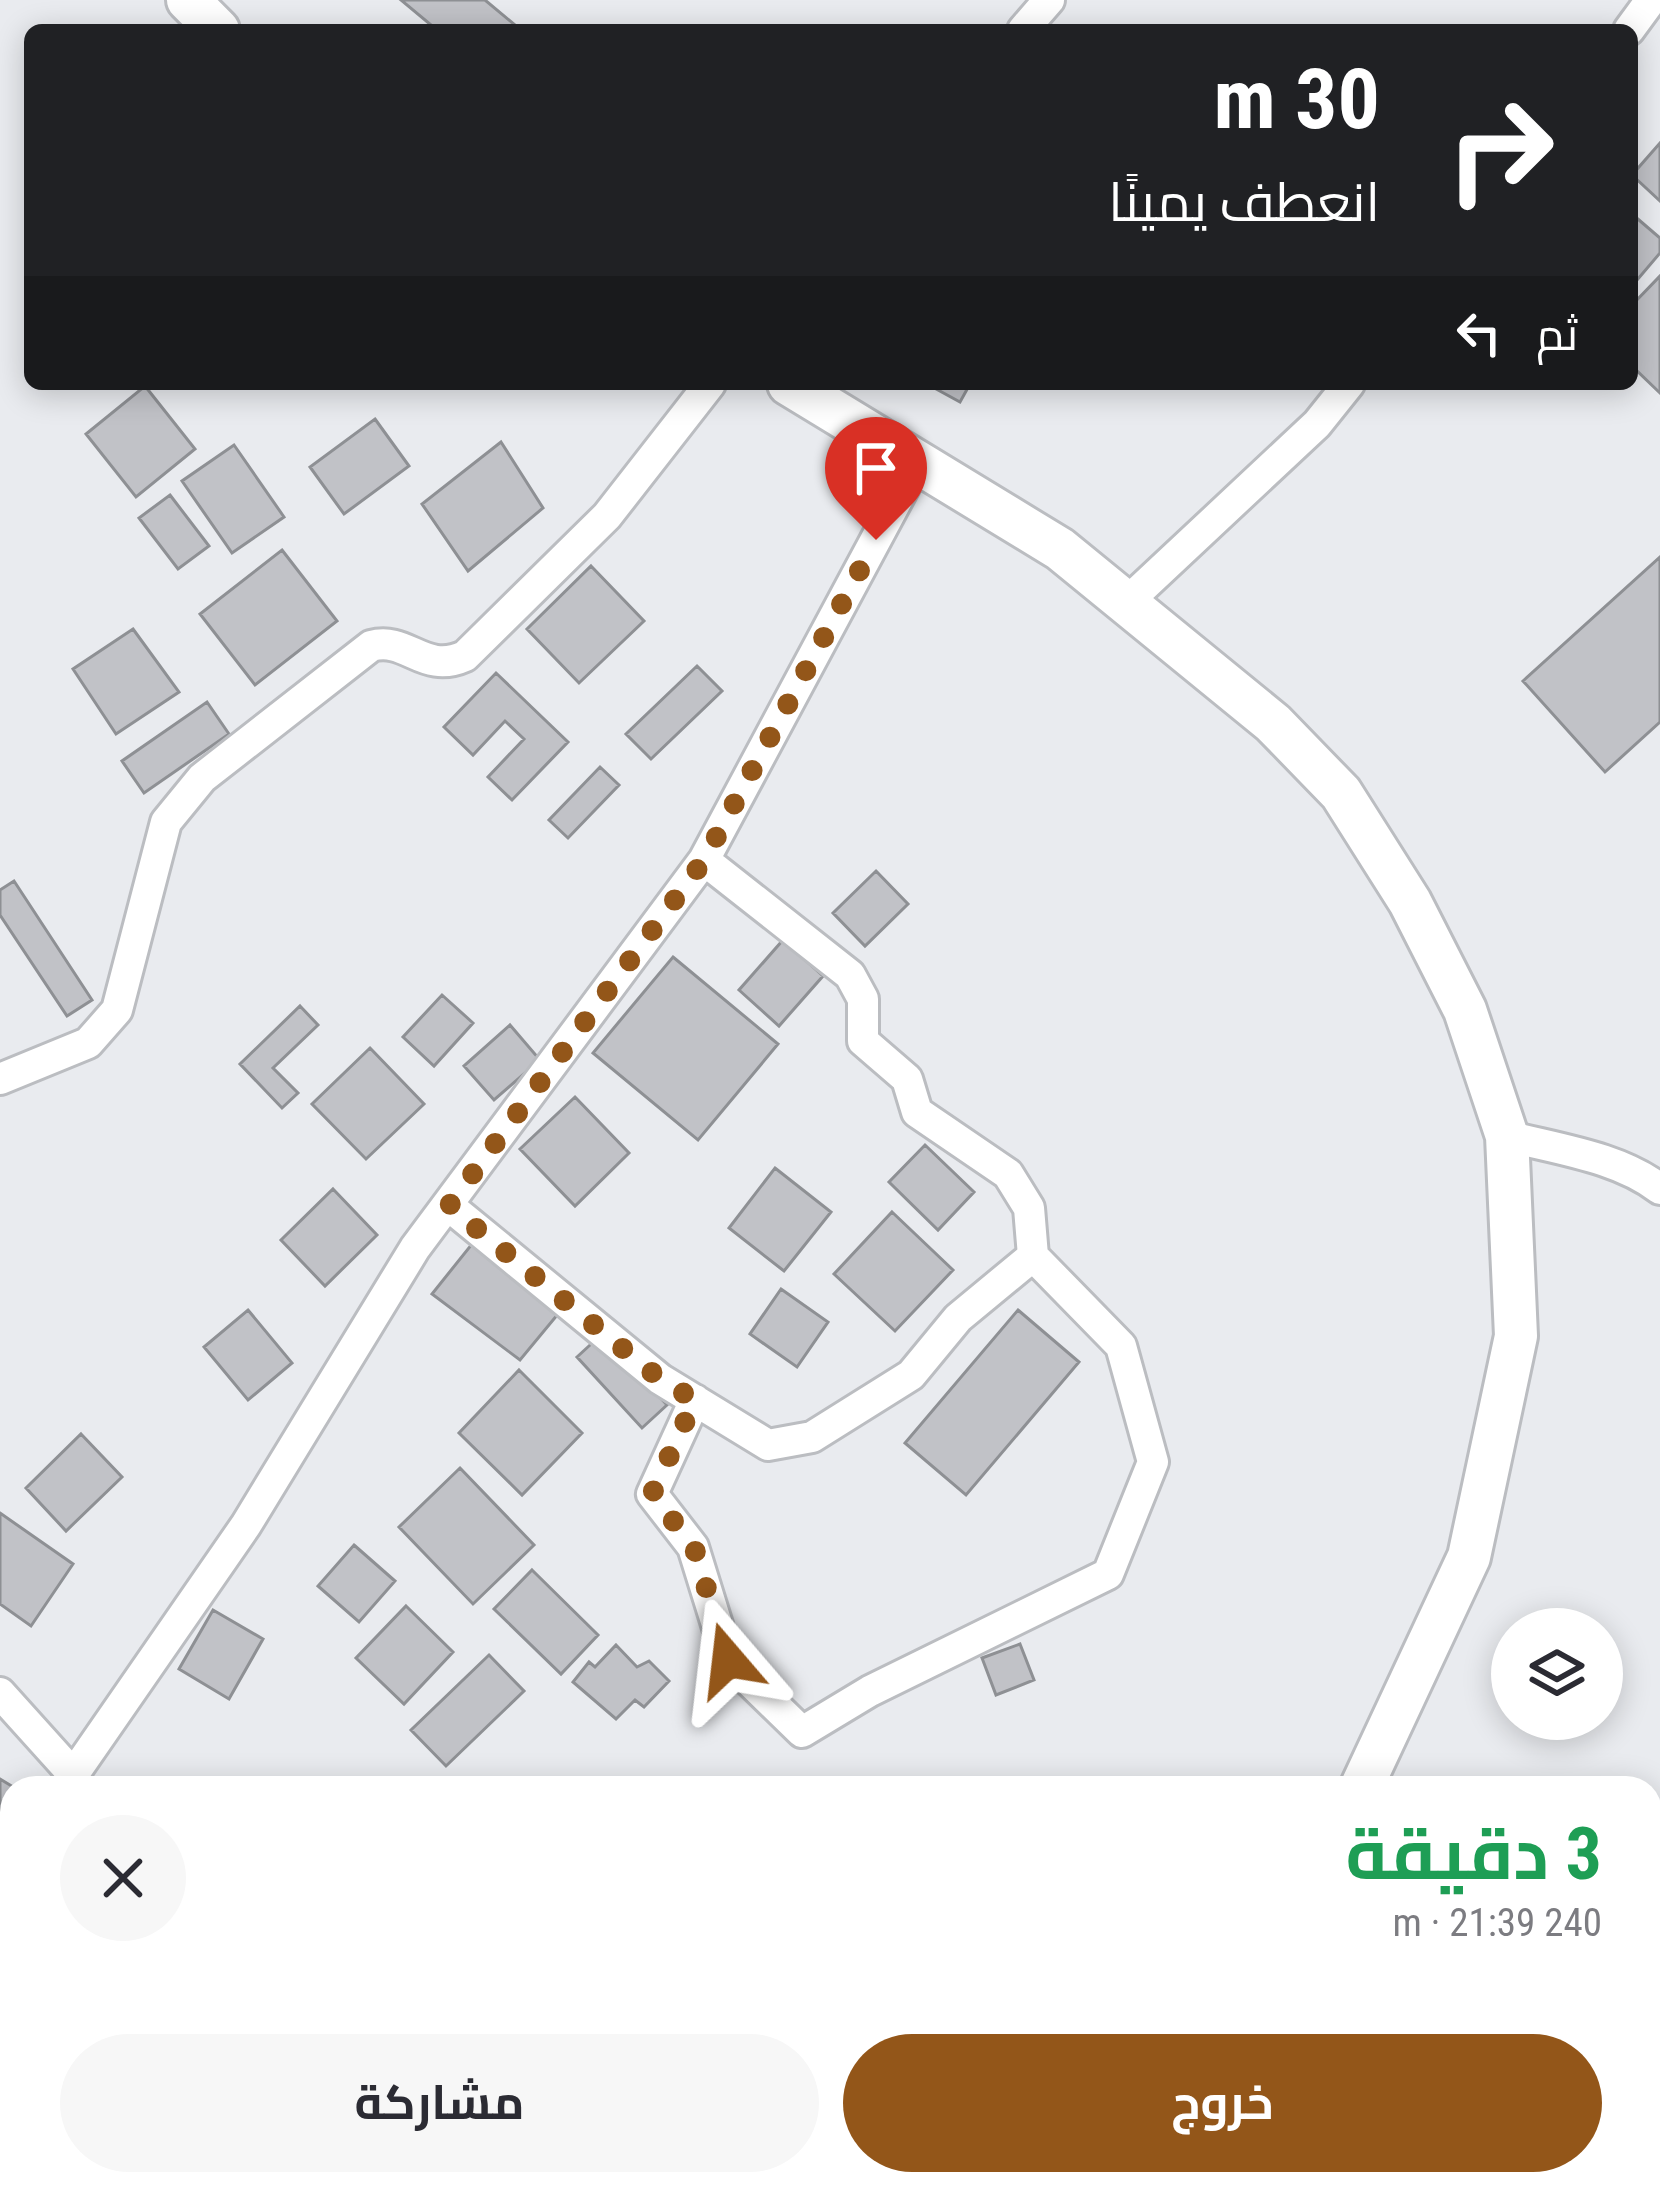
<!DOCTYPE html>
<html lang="ar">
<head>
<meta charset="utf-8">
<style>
	:root { --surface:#fff; --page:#f7f7f7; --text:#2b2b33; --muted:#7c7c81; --accent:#935619 }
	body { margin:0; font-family:"Roboto Condensed",Cairo,sans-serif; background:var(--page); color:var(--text); direction:rtl; height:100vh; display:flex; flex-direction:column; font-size:45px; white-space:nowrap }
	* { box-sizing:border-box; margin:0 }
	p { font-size:39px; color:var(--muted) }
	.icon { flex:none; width:66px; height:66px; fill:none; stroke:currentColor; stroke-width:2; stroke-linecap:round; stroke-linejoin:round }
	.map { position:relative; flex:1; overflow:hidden; direction:ltr }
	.details { position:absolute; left:0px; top:1776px; width:1662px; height:420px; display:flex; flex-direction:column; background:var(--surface); border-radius:36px 36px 0 0; box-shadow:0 6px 30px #0003; direction:rtl }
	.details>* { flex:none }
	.banner { position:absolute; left:24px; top:24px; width:1614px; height:366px; border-radius:18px; box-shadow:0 6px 30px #0003; direction:rtl; background:#202124; color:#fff; overflow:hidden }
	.buttons { position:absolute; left:1491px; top:1608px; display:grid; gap:24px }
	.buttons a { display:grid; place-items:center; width:132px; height:132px; border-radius:50%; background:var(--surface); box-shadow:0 6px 30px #0003; font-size:60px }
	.pin { position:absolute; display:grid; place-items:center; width:102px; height:102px; color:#fff; margin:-123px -51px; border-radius:50% 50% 50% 0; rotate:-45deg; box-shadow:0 0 12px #0007 }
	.pin .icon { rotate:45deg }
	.me { position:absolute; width:132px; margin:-66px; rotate:343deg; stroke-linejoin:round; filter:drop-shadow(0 0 9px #0008) }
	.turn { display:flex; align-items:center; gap:42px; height:252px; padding:0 60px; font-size:54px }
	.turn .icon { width:156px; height:156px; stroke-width:2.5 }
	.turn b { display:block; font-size:84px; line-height:102px }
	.then { display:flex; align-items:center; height:114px; padding:0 60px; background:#0003; gap:24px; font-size:45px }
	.round { display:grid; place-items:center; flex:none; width:126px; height:126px; border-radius:63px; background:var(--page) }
	.summary { display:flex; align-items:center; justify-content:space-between; height:204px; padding:0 60px }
	h1 { font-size:72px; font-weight:700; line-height:90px; color:#1e9e55 }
	.button { display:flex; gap:24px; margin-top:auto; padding:24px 60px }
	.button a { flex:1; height:138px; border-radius:72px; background:var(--accent); color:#fff; font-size:48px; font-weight:700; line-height:138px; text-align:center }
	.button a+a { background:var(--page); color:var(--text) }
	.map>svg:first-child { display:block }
</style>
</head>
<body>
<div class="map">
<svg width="1660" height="2196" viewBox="0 0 1660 2196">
	<rect width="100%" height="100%" fill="#e9ebef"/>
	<path fill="#c1c2c7" stroke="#8e9094" stroke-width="3" d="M 401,0 L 485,0 L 521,30 L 437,30 Z
		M 1660,143 L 1660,201 L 1632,175 Z
		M 1632,214 L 1660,238 L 1660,253 L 1632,286 Z
		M 1660,276 L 1660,393 L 1632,366 L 1632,305 Z
		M 927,384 L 970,384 L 960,402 Z
		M 145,386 L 195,449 L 136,497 L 86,434 Z
		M 375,419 L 409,466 L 344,514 L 310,467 Z
		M 501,442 L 543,508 L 468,571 L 422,504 Z
		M 234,445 L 284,517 L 232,553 L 182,481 Z
		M 170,495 L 209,546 L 178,569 L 139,518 Z
		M 282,550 L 337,621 L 255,685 L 200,614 Z
		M 1660,557 L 1660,722 L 1605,772 L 1523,681 Z
		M 591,566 L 644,621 L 579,683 L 527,629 Z
		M 133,629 L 179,692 L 116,734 L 73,669 Z
		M 697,666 L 722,691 L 651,759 L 626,734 Z
		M 496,673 L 568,742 L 512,800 L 488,777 L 524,739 L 505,721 L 473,755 L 444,727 Z
		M 207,702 L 229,734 L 144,793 L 122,761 Z
		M 600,767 L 619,785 L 568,838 L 549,820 Z
		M 876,871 L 908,904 L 865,946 L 833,913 Z
		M 14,881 L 92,1000 L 67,1016 L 0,915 L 0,890 Z
		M 783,940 L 823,976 L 779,1026 L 739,990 Z
		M 673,957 L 778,1044 L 698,1140 L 593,1053 Z
		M 442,995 L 473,1023 L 434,1066 L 403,1037 Z
		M 300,1006 L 318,1025 L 273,1068 L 298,1093 L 282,1108 L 240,1064 Z
		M 510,1025 L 540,1060 L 494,1100 L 464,1066 Z
		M 370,1048 L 424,1104 L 366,1159 L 312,1104 Z
		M 575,1097 L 629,1153 L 575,1206 L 520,1149 Z
		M 925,1145 L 974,1192 L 938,1230 L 889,1182 Z
		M 775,1168 L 831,1212 L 784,1271 L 729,1228 Z
		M 333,1189 L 377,1235 L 325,1286 L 281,1240 Z
		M 892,1212 L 953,1270 L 895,1331 L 834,1274 Z
		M 476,1239 L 563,1308 L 520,1360 L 432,1294 Z
		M 781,1289 L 828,1322 L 797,1367 L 750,1334 Z
		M 248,1310 L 292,1363 L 248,1400 L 204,1347 Z
		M 1018,1310 L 1079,1362 L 966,1495 L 905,1443 Z
		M 602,1334 L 667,1405 L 642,1428 L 577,1357 Z
		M 519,1370 L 582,1433 L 522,1495 L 459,1433 Z
		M 81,1434 L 122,1477 L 66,1531 L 26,1488 Z
		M 460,1468 L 534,1545 L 473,1604 L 399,1527 Z
		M 0,1513 L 73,1564 L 31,1626 L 0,1604 Z
		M 354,1545 L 395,1581 L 359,1622 L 318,1586 Z
		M 532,1570 L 598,1635 L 561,1674 L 494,1609 Z
		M 406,1606 L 453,1652 L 404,1704 L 356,1658 Z
		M 213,1610 L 263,1639 L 229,1699 L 179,1669 Z
		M 1020,1644 L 1034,1680 L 996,1695 L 982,1658 Z
		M 616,1645 L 637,1667 L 649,1661 L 669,1681 L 644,1707 L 635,1700 L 616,1719 L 573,1682 L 589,1662 L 595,1667 Z
		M 489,1655 L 524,1691 L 446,1766 L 411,1730 Z
		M 0,1779 L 15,1788 L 0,1824 Z
		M 1660,2057 L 1660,2169 L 1658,2170 L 1650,2144 L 1650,2060 Z
		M 1091,2184 L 1147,2184 L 1124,2196 L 1097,2196 Z
		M 1448,2184 L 1545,2184 L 1550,2196 L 1452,2196 Z"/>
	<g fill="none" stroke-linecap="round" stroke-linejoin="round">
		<defs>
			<path id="street" d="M 1023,30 L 1049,0
				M 1629,30 L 1651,0
				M 1128,601 L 1317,424 L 1349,384
				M 0,1079 L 88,1043 L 117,1010 L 166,822 L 202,778 L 371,646 C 408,636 423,675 465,656 L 607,516 L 710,384
				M 1507,1136 C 1557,1149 1619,1157 1660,1189
				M 449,1206 L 660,1379 L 768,1445 L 812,1437 L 911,1375 L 958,1318 L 1033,1256 L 1029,1208 L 1008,1174 L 917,1112 L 907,1079 L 863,1041 L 863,999 L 850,975 L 704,860
				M 695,1400 L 652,1494 L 693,1547 L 728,1660 L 802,1732 L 870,1691 L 1108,1574 L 1153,1462 L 1121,1346 L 1033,1256
				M 0,1693 L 72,1773
				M 64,1788 L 246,1525 L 415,1248 L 704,860 L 919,459
				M 0,1909 L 12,1887"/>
			<path id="secondary" d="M 188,0 L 218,30
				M 789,384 L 1060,549 L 1273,723 L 1341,793 L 1410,902 L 1465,1010 L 1507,1136 L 1516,1336 L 1469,1557 L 1361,1788
				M 721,2196 L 754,2184"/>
		</defs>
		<use href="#street" stroke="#bbbdc1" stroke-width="36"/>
		<use href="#secondary" stroke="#bbbdc1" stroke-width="48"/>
		<use href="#street" stroke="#fff" stroke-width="30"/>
		<use href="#secondary" stroke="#fff" stroke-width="42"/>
	</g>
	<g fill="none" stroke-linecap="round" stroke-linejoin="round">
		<path stroke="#935619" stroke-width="21" stroke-dasharray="0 37.8" d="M 728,1660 L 694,1547 L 652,1494 L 695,1400 L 660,1379 L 449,1206 L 704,860 L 876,540"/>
	</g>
</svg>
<div class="buttons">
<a><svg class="icon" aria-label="layers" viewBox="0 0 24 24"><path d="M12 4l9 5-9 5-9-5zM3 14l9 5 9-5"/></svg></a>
</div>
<div class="pin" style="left:876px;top:540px;background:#d93025"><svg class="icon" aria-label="arrive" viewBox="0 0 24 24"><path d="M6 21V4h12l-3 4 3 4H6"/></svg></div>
<svg class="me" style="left:728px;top:1660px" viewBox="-20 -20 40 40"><path d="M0-17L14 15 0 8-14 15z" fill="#935619" stroke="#fff" stroke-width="4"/></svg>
<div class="banner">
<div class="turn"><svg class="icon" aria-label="right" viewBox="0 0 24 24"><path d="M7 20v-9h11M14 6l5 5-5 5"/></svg><div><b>30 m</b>انعطف يمينًا</div></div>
<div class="then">ثم<svg class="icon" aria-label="left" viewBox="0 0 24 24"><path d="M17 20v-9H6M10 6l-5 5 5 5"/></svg></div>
</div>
<section class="details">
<div class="summary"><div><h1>3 دقيقة</h1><p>240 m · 21:39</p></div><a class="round"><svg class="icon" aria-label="close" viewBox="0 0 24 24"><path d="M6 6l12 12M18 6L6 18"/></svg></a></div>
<div class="button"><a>خروج</a><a>مشاركة</a></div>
</section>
</div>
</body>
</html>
